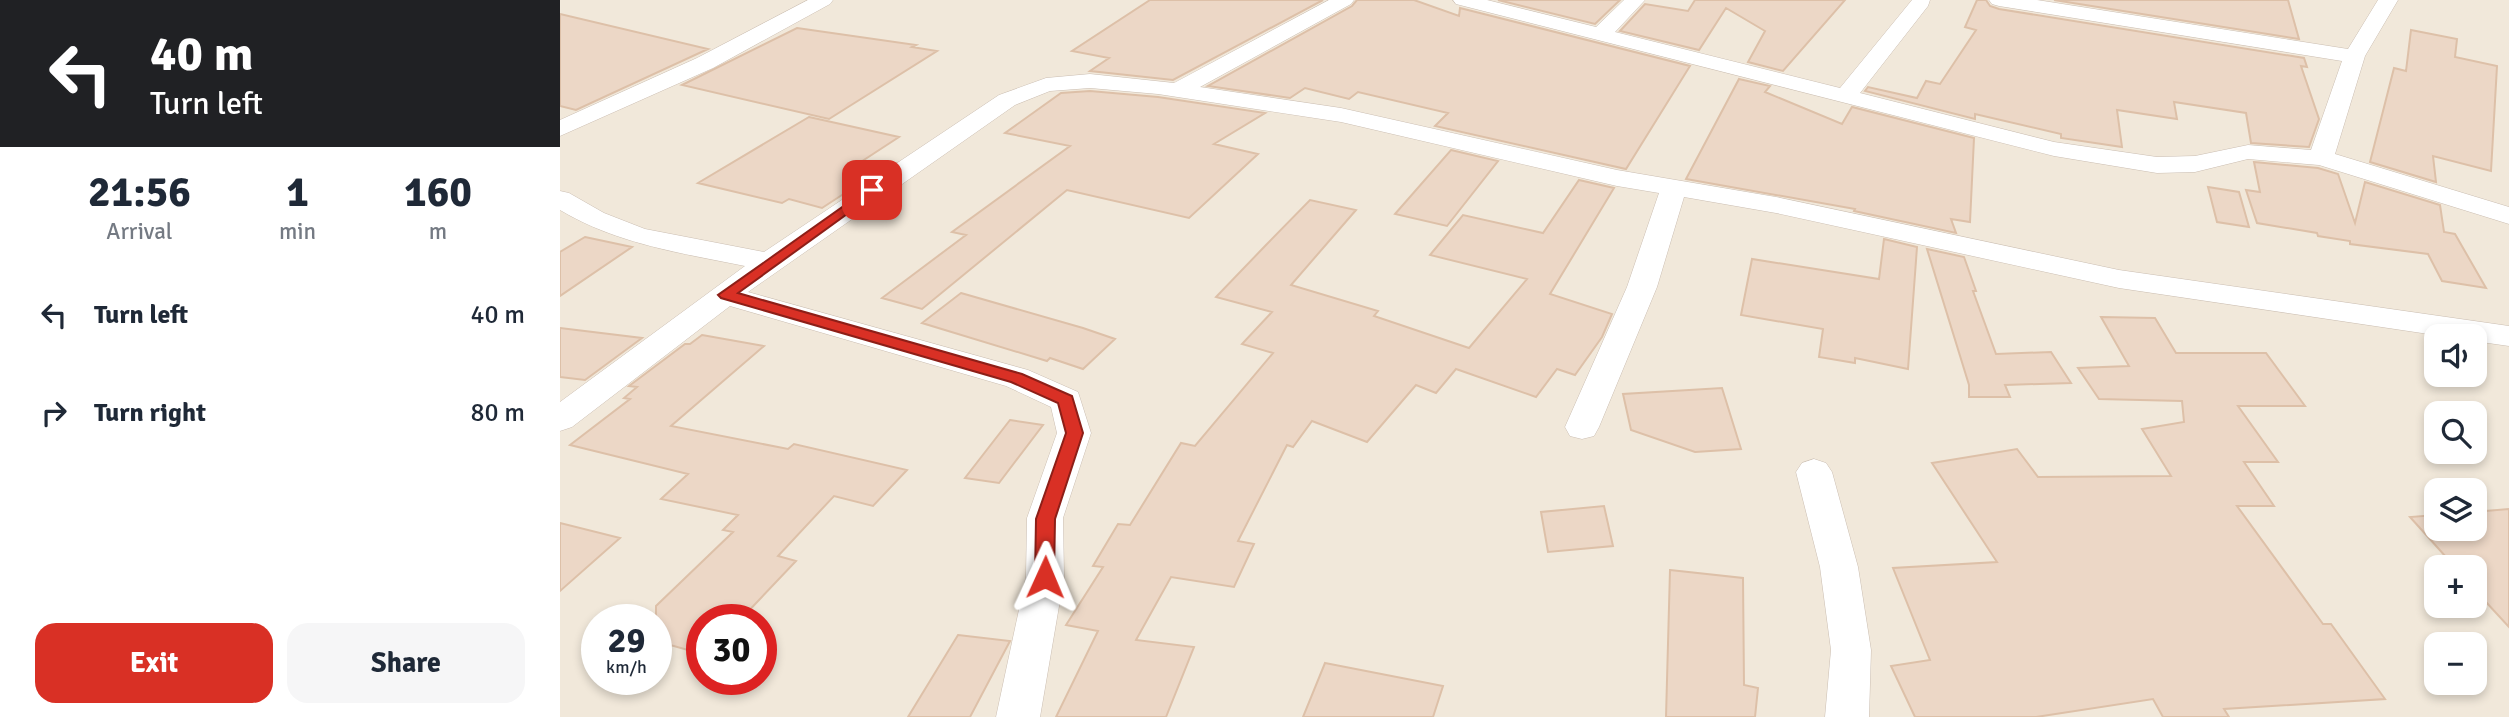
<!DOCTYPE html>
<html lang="en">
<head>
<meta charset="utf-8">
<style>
	:root { --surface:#fff; --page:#f6f6f7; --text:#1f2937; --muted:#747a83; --accent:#d93025 }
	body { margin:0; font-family:Signika,sans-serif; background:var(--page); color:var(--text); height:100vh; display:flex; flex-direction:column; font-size:26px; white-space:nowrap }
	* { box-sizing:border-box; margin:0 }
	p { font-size:23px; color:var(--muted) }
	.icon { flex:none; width:38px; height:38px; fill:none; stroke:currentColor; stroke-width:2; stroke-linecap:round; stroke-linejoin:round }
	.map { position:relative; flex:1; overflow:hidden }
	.details { display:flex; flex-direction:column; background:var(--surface); width:560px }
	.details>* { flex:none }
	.guide { background:#202124; color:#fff; overflow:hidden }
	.fabs { position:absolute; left:1864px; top:324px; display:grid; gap:14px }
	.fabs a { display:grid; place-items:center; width:63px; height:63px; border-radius:14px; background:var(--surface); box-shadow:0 4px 10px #0003; font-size:35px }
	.speed { position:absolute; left:21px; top:604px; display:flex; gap:14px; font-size:35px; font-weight:700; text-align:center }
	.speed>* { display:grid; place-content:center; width:91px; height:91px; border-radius:50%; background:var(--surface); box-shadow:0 4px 10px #0003; line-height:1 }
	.speed small { font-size:18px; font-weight:400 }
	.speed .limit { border:10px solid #d22; background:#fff; color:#111 }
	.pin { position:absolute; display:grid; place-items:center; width:60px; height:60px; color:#fff; margin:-30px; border-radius:14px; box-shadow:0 4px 10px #0006 }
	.me { position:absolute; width:77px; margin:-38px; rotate:1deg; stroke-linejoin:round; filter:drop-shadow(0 0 5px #0008) }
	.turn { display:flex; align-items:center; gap:24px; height:147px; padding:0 35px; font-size:32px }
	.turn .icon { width:91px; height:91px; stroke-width:2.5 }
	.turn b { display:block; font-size:49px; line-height:60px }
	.eta { display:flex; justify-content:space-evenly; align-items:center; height:119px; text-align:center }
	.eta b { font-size:42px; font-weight:700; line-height:49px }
	.action { display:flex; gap:14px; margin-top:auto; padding:14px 35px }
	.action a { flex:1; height:80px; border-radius:21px; background:var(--accent); color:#fff; font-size:28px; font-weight:700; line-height:80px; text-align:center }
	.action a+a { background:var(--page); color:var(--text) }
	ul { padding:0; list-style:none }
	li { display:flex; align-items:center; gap:21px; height:98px; padding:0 35px }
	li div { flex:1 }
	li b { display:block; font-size:26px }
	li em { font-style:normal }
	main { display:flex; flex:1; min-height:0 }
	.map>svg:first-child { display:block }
</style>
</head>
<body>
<main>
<section class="details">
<div class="guide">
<div class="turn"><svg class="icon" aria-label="left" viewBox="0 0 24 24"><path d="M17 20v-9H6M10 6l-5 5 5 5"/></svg><div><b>40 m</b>Turn left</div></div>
</div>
<div class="eta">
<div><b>21:56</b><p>Arrival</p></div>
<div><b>1</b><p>min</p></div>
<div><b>160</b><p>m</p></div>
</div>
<ul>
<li><svg class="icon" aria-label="left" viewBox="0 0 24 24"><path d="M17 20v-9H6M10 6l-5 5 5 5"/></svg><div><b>Turn left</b></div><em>40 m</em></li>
<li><svg class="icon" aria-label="right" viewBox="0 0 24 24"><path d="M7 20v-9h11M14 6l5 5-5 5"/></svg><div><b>Turn right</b></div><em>80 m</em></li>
</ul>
<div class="action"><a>Exit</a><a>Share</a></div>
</section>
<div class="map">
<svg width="1949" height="717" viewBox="0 0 1949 717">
	<rect width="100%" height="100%" fill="#faf5eb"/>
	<path fill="#f1e8da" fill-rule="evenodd" d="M 0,0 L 1949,0 L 1949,717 L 0,717 ZM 1876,336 L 1914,336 L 1914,374 L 1876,374 ZM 1876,413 L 1914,413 L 1914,452 L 1876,452 ZM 1876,490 L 1914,490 L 1914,528 L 1876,528 ZM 1876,567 L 1914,567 L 1914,606 L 1876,606 ZM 37,620 L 96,620 L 96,679 L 37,679 ZM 142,620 L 201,620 L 201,679 L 142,679 ZM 1876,644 L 1914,644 L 1914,682 L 1876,682 Z"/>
	<path fill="#ecd7c6" stroke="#ddc0a8" stroke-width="2" d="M 590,0 L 763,0 L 613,80 L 530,71 L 549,58 L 512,51 Z
		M 797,0 L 854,0 L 899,16 L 900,8 L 1130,66 L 1066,169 L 875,126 L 888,113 L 798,92 L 789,99 L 745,88 L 730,98 L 648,86 L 792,6 Z
		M 938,0 L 1060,0 L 1035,24 Z
		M 1135,0 L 1285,0 L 1223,71 L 1188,62 L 1205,31 L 1166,8 L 1139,50 L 1060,31 L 1085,4 L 1128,11 Z
		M 1417,0 L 1426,0 L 1430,6 L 1439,9 L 1744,58 L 1747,67 L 1741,66 L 1759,119 L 1749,147 L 1691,143 L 1686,113 L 1614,102 L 1617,119 L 1557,110 L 1562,147 L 1501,138 L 1501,134 L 1415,114 L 1415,119 L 1305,91 L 1308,87 L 1357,98 L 1366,81 L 1380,84 L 1416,30 L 1405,27 Z
		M 1494,0 L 1728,0 L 1739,39 Z
		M 0,14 L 148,49 L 16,110 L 0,106 Z
		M 237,28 L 356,45 L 352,47 L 377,51 L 269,119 L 122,85 Z
		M 1851,30 L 1897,39 L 1895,57 L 1937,66 L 1931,171 L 1873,156 L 1876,182 L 1810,162 L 1834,68 L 1846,71 Z
		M 1179,79 L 1210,86 L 1205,92 L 1282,124 L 1292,107 L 1414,138 L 1410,222 L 1391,219 L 1396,233 L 1294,211 L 1295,209 L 1126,179 Z
		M 530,91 L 598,97 L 705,113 L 654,144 L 698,154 L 629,218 L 507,190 L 362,309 L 322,298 L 406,235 L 392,232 L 510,146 L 445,133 L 501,93 Z
		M 249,117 L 339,137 L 287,171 L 311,176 L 262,208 L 229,199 L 222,203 L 138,183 Z
		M 891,150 L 938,161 L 887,226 L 835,214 Z
		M 1694,162 L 1758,168 L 1778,174 L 1795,223 L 1805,182 L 1880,205 L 1884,232 L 1895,234 L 1926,288 L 1882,281 L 1868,254 L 1790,244 L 1790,241 L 1758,236 L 1757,233 L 1697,223 L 1686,190 L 1700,192 Z
		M 1019,180 L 1054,188 L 990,294 L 1052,314 L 1042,337 L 1015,375 L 997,369 L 976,397 L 896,369 L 876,393 L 856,385 L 807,442 L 752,421 L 733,447 L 727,445 L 678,541 L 694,544 L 674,587 L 611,577 L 576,640 L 634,647 L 606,717 L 496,717 L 538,631 L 506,625 L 543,567 L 533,566 L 558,524 L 570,525 L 621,443 L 635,446 L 713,353 L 682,344 L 712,312 L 656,297 L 706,245 L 750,200 L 796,210 L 731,285 L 818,311 L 814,316 L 909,348 L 967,279 L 870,255 L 903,215 L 983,233 Z
		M 1648,187 L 1679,192 L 1689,227 L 1657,222 Z
		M 25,237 L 72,247 L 0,296 L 0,252 Z
		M 1324,239 L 1357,247 L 1348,369 L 1295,358 L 1295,363 L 1259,357 L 1263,329 L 1181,315 L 1192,259 L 1319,279 Z
		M 1367,249 L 1404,257 L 1416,291 L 1413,291 L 1436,354 L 1491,352 L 1511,383 L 1445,385 L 1450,397 L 1409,397 L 1409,385 Z
		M 401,293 L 523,328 L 555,339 L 523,369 L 490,358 L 487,361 L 362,323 Z
		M 1541,317 L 1595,318 L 1616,353 L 1706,353 L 1745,406 L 1678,406 L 1718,462 L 1684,462 L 1714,506 L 1677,506 L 1763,624 L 1771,624 L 1825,699 L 1664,709 L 1669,717 L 1603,717 L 1593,699 L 1476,717 L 1355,717 L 1331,666 L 1370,660 L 1333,568 L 1437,562 L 1372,463 L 1457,449 L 1478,477 L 1611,476 L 1582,429 L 1624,422 L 1622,401 L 1539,399 L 1518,368 L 1569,366 Z
		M 0,328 L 82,338 L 25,380 L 0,377 Z
		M 142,335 L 204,346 L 111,426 L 228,449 L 234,444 L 347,470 L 313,506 L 274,496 L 218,556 L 236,561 L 180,620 L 142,620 L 142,654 L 96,641 L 96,606 L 173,532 L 163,530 L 178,515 L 101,499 L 128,474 L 10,445 L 70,399 L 64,398 L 77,387 L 69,386 L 125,344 L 130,344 Z
		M 1162,388 L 1181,449 L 1135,452 L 1071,430 L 1063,394 Z
		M 450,420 L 483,425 L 439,483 L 405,478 Z
		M 1044,506 L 1053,546 L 988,552 L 981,512 Z
		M 1949,509 L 1949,627 L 1914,589 L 1914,567 L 1895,567 L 1850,517 L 1876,515 L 1876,528 L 1914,528 L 1914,512 Z
		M 0,523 L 60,538 L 0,591 Z
		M 1110,570 L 1183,578 L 1184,685 L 1198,688 L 1195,717 L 1106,717 Z
		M 398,635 L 450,641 L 410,717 L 348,717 Z
		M 765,663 L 883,686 L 873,717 L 743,717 Z"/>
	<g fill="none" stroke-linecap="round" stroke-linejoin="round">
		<defs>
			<path id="minor" d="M 248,0 L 273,0 L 270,4 L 153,68 L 0,136 L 0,120 L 137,58 Z
				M 769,0 L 794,0 L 791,4 L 640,87 L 781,108 L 1057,170 L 1216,197 L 1559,270 L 1949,326 L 1949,346 L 1914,341 L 1914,336 L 1882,336 L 1559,288 L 1216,213 L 1124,197 L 1097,287 L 1039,427 L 1034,436 L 1022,439 L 1010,436 L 1005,427 L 1067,287 L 1099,193 L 1057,186 L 781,122 L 598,94 L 530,88 L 490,91 L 455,105 L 188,292 L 468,370 L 518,392 L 531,433 L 503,518 L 504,577 L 480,717 L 436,717 L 466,577 L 467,518 L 497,433 L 491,407 L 446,386 L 170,306 L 12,427 L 0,431 L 0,402 L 185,266 C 121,253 57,244 0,210 L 0,191 L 9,193 L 44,213 L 85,229 L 204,252 L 439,95 L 486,78 L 530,74 L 614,83 Z
				M 893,0 L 927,0 L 1036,27 L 1064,0 L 1085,0 L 1055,32 L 1280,88 L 1352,0 L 1370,0 L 1368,6 L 1300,93 L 1494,142 L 1597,157 L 1635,156 L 1688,145 L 1751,150 L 1782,61 L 1439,6 L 1432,4 L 1429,0 L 1477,0 L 1788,49 L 1818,0 L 1838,0 L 1805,56 L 1775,154 L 1949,207 L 1949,224 L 1759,165 L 1688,159 L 1635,172 L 1597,173 L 1494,156 L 896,4 Z
				M 1254,459 L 1266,463 L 1272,472 L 1298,567 L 1311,650 L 1309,717 L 1265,717 L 1271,650 L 1260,567 L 1236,472 L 1242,463 Z"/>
		</defs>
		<use href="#minor" stroke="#cbbeb2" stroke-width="1"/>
		<use href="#minor" fill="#fff" fill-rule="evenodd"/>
	</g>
	<path fill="#d93025" stroke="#8d1f18" stroke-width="2" d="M 312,186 L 318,190 L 316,193 L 178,293 L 462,374 L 512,396 L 523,433 L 495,519 L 494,577 L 491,583 L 485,585 L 478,583 L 475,577 L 476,519 L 506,433 L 498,403 L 451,382 L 161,298 L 158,295 Z"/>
</svg>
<div class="fabs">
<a><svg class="icon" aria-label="sound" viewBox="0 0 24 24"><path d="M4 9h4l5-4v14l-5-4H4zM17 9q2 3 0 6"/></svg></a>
<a><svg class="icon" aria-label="search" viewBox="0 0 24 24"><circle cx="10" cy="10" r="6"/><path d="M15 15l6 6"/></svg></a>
<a><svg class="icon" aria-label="layers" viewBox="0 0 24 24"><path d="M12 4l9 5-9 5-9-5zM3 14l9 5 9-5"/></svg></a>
<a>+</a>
<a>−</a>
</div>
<div class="speed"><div>29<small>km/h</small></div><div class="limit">30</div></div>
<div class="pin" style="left:312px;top:190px;background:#d93025"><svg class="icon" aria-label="arrive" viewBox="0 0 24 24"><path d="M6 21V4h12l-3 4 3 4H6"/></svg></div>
<svg class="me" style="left:485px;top:577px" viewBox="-20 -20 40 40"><path d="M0-17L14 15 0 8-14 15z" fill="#d93025" stroke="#fff" stroke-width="4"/></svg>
</div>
</main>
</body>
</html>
